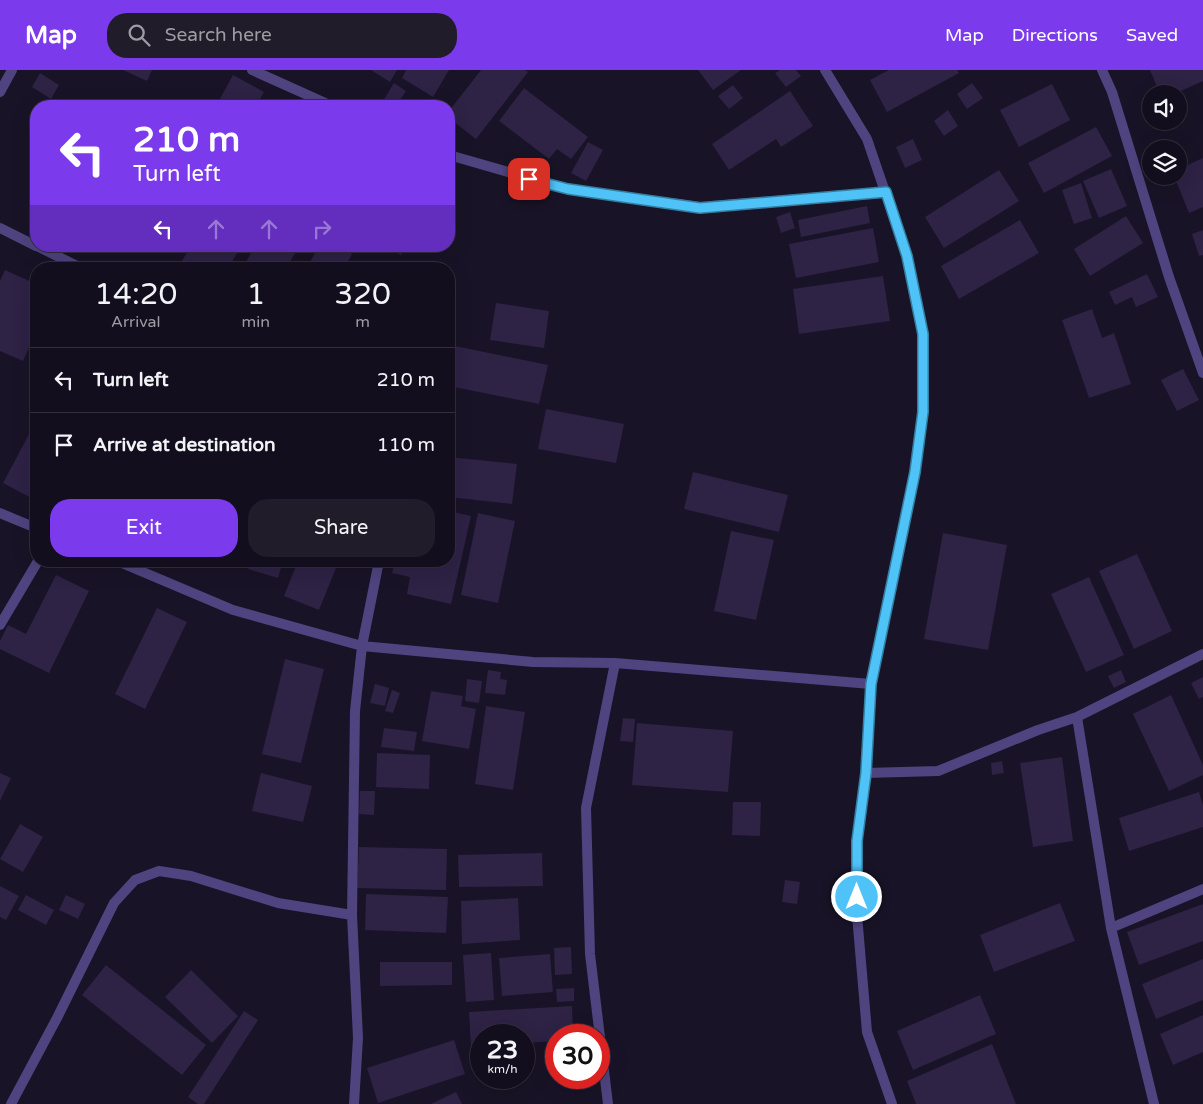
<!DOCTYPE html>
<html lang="en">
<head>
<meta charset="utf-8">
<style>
	:root { --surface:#130e1d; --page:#201c2a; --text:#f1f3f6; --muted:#9d9ca4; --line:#322e3b; --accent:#7c3aed }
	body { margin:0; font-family:"Varela Round",sans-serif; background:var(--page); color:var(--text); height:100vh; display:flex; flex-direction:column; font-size:19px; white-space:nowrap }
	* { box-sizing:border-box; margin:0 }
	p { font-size:16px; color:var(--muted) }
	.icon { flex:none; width:28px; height:28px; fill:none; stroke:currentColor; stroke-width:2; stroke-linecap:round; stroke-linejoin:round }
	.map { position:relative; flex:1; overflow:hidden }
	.panel { position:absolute; left:30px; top:192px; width:425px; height:305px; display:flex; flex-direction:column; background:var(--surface); border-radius:20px; box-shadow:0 5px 20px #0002,0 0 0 1px var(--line) }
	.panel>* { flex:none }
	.guide { position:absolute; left:30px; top:30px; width:425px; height:152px; border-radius:20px; box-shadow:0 5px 20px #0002,0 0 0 1px var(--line); background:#7c3aed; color:#fff; overflow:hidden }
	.controls { position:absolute; left:1142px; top:15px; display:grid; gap:10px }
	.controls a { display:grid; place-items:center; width:45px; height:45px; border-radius:50%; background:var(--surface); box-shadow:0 5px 20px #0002,0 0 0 1px var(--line); font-size:25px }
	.speed { position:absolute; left:470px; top:954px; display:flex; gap:10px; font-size:25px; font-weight:700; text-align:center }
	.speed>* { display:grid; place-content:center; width:65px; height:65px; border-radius:50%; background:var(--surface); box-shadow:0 5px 20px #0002,0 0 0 1px var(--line); line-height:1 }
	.speed small { font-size:12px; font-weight:400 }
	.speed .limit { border:8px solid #d22; background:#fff; color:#111 }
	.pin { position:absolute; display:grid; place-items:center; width:42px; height:42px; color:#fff; margin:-21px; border-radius:10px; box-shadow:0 2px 8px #0006 }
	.me { position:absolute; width:55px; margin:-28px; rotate:0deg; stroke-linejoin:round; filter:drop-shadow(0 0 4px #0008) }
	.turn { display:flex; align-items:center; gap:18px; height:105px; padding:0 20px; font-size:22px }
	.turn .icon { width:65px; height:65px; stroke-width:2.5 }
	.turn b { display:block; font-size:35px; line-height:42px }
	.lanes { display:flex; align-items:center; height:48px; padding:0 20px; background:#0003; justify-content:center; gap:25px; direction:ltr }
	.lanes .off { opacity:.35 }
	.eta { display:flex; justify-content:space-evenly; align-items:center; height:85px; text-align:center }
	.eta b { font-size:30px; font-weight:600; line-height:35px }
	.primary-button { display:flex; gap:10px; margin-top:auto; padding:10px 20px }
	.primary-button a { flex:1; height:58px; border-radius:20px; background:var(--accent); color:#fff; font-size:20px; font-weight:600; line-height:58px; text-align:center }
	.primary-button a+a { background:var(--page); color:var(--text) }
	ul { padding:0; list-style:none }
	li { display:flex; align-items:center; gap:15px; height:65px; padding:0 20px; border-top:1px solid var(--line) }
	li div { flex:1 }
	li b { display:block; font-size:19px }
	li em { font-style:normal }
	header { display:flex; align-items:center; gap:30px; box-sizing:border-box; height:70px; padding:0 25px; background:var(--accent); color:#fff }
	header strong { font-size:24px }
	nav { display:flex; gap:28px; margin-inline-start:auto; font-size:18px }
	.search { width:350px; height:45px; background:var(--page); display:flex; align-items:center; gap:12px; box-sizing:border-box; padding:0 18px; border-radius:20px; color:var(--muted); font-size:19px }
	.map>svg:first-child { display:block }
</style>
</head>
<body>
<header>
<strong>Map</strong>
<div class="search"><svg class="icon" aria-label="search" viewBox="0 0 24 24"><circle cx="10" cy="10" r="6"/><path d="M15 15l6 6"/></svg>Search here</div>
<nav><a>Map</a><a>Directions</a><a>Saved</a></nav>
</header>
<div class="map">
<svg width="1203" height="1034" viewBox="0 0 1203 1034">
	<rect width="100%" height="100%" fill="#191327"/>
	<path fill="#2e2245" d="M 123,0 L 152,0 L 147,11 Z
		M 371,0 L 397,0 L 390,12 Z
		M 406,0 L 449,0 L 433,27 L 402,8 Z
		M 481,0 L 525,0 L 528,2 L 476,69 L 449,48 L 449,41 Z
		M 698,0 L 741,0 L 713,20 Z
		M 780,0 L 796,0 L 801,6 L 786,17 L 775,3 Z
		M 889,0 L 957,0 L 959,3 L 887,42 L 870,10 Z
		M 1150,0 L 1203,0 L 1203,11 L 1174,24 L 1160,24 Z
		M 40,3 L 59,15 L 51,29 L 32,17 Z
		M 233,5 L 264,22 L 256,36 L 216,36 Z
		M 394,13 L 406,21 L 396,36 L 391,36 L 383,31 Z
		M 972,13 L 983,28 L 967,39 L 957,24 Z
		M 1052,14 L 1070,50 L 1019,77 L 1000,40 Z
		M 733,15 L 743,28 L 729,39 L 718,26 Z
		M 524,18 L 588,67 L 571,89 L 557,79 L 549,89 L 499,51 Z
		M 790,21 L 813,56 L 781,77 L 776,69 L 729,100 L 712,74 Z
		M 948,40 L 958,56 L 944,66 L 934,51 Z
		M 1096,57 L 1112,86 L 1044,123 L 1028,93 Z
		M 913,69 L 922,90 L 905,98 L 896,77 Z
		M 588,72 L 603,80 L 586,111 L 571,103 Z
		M 1203,88 L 1203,137 L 1189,143 L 1174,106 L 1179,106 L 1179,99 Z
		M 1111,99 L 1127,136 L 1099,148 L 1083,111 Z
		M 999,100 L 1019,131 L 944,178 L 925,147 Z
		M 1081,113 L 1092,148 L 1074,154 L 1062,120 Z
		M 867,136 L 870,153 L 801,167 L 798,150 Z
		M 790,142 L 795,158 L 781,163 L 776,147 Z
		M 1126,146 L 1143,173 L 1090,206 L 1074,179 Z
		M 1020,150 L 1039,183 L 959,229 L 941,196 Z
		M 873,158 L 879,192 L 796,208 L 789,174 Z
		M 1203,160 L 1203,185 L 1199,186 L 1192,164 Z
		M 191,176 L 241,176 L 228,199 L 188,199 L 180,194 Z
		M 255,176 L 299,176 L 286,199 L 242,199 Z
		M 319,176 L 340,176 L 352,184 L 344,199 L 306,199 Z
		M 385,176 L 406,176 L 401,185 Z
		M 5,200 L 36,214 L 36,262 L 23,291 L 0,281 L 0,211 Z
		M 1147,204 L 1158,227 L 1136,237 L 1132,227 L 1115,235 L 1109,222 Z
		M 883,206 L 890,251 L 799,264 L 793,219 Z
		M 496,233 L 549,241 L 544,278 L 490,270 Z
		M 1092,239 L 1102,268 L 1114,263 L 1131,314 L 1089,328 L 1062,250 Z
		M 455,276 L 548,295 L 539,334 L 449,316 Z
		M 1183,299 L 1199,330 L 1177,341 L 1161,310 Z
		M 546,339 L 624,354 L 616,393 L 538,379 Z
		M 36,351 L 36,423 L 33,429 L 3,413 Z
		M 449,387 L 517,394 L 512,434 L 449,427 Z
		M 693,402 L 788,425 L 779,462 L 684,439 Z
		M 449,441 L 471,446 L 451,534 L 407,524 L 410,507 L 392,503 L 395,491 L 449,491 Z
		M 478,443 L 515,451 L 498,533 L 461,525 Z
		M 731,461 L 774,470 L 756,550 L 714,541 Z
		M 943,463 L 1007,475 L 988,580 L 924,569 Z
		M 1137,484 L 1172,561 L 1134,579 L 1099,501 Z
		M 251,491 L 283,491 L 278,508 L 248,499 Z
		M 298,491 L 338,493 L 319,540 L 284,526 Z
		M 56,505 L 89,521 L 49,603 L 0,579 L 0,571 L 8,555 L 26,564 Z
		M 1089,507 L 1124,585 L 1086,602 L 1051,524 Z
		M 157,538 L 187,552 L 145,639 L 115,624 Z
		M 285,589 L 324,599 L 301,693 L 262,684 Z
		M 488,600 L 501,602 L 500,609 L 507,610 L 505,625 L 485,623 Z
		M 1121,600 L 1126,612 L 1114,618 L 1108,606 Z
		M 1203,607 L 1203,627 L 1199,629 L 1191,613 Z
		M 467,609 L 482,611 L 479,633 L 465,631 Z
		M 375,614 L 389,618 L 385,636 L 370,633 Z
		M 392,620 L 400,623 L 393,643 L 385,641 Z
		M 431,621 L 463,626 L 461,636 L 476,639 L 469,679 L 422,671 Z
		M 1171,625 L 1203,695 L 1203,705 L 1169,721 L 1133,644 Z
		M 486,636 L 525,642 L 513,720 L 475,714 Z
		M 623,648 L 635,649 L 633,672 L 620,671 Z
		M 637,653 L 733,661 L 728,722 L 632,715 Z
		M 384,658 L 417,662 L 414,681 L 381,677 Z
		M 377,683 L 430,685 L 429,719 L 376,717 Z
		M 1062,687 L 1073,771 L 1033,777 L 1020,693 Z
		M 1002,691 L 1004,703 L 992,705 L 991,693 Z
		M 0,703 L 11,708 L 0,731 Z
		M 261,703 L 312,716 L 303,752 L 252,741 Z
		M 360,721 L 375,721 L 374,745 L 359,744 Z
		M 1199,722 L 1203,735 L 1203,757 L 1129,781 L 1119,748 Z
		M 733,732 L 761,732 L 760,766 L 732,765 Z
		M 20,754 L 43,767 L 23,802 L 0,789 Z
		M 359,777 L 447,779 L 446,820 L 357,818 Z
		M 542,783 L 543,816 L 459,817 L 458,785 Z
		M 785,810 L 800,812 L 797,834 L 782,832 Z
		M 0,816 L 19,826 L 6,850 L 0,847 Z
		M 366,824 L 448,827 L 446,863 L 365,860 Z
		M 26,825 L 54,840 L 46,855 L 18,840 Z
		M 66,825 L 85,834 L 78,849 L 59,840 Z
		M 518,828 L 520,870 L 462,874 L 461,831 Z
		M 1060,833 L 1075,871 L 994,902 L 980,865 Z
		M 1203,834 L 1203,871 L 1139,895 L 1127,862 Z
		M 571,877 L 572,904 L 555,905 L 554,878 Z
		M 491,883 L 494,930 L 466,932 L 463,885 Z
		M 550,884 L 553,922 L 502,926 L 499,888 Z
		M 1203,889 L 1203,930 L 1156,949 L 1142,914 Z
		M 380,892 L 452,892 L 452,915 L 380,916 Z
		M 106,895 L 206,975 L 182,1005 L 82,925 Z
		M 191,900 L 238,946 L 212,973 L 165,927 Z
		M 574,918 L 574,931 L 557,932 L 556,919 Z
		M 980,925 L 996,964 L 913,1000 L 897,961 Z
		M 572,936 L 573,965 L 556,965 L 556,971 L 524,973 L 524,965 L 481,965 L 481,976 L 471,977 L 469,942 Z
		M 244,941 L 258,950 L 204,1034 L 198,1034 L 188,1027 Z
		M 1203,945 L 1203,982 L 1173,995 L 1160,964 Z
		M 454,970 L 465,1004 L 378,1033 L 367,998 Z
		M 992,974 L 1016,1034 L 916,1034 L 907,1011 Z
		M 456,1022 L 462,1034 L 431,1034 Z"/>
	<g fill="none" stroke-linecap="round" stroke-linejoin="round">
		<path stroke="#4f447f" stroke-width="10" d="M 252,0 L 332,36
			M 825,0 L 867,69 L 907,186 L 923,264 L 923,342 L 915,402 L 871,614 L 866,703 L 857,771 L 857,845 L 867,962 L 892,1034
			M 1102,0 L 1112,22 L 1169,207 L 1203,303
			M 0,22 L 12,0
			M 449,85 L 568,119 L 700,137 L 886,122
			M 0,158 L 36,176
			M 37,176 L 83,199
			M 0,443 L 36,458
			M 117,491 L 233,540 L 362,576 L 533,592 L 615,593 L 871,614
			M 0,555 L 38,491
			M 1077,647 L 1111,858 L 1154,1034
			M 866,703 L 938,701 L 1038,660 L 1077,647 L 1203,584
			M 352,845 L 358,968 L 354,1034
			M 1111,858 L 1203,819
			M 11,1034 L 57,948 L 114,833 L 135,810 L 159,801 L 191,806 L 278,833 L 352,845 L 355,641 L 362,576 L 379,491
			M 608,1034 L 590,884 L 586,738 L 615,593"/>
	</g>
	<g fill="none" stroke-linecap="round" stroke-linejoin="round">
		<defs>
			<path id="route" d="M 529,109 L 568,119 L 700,138 L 886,122 L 907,186 L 923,264 L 923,342 L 915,402 L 871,614 L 866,703 L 857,771 L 857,827"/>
		</defs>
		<use href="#route" stroke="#337fa1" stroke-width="12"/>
		<use href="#route" stroke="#4fc3f7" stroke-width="9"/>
	</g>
</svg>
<div class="controls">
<a><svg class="icon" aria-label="sound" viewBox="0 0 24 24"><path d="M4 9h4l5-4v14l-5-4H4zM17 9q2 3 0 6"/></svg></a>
<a><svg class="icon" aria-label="layers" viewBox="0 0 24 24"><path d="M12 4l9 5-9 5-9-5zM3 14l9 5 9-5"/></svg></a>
</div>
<div class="speed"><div>23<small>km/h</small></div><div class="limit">30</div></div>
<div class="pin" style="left:529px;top:109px;background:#d93025"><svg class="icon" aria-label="arrive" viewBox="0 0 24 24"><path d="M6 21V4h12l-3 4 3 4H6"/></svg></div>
<svg class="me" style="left:857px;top:827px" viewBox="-20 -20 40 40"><circle r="17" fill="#4fc3f7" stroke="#fff" stroke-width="3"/><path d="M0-11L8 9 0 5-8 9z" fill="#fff"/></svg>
<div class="guide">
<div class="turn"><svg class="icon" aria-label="left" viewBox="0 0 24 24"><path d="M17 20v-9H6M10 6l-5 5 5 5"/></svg><div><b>210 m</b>Turn left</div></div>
<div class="lanes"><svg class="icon" aria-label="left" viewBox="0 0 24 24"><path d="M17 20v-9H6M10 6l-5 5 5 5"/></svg><svg class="icon off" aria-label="ahead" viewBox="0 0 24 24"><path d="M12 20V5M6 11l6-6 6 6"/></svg><svg class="icon off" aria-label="ahead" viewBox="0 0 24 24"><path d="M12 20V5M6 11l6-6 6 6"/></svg><svg class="icon off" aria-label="right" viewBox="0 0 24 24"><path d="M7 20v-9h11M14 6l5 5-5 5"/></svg></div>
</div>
<section class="panel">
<div class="eta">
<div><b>14:20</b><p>Arrival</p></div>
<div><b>1</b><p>min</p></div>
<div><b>320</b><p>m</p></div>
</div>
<ul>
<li><svg class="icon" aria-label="left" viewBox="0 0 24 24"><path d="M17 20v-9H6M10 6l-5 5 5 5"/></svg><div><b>Turn left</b></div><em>210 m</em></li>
<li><svg class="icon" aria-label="arrive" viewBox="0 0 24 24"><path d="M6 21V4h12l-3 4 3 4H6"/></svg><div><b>Arrive at destination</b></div><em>110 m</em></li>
</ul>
<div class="primary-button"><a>Exit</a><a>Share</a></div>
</section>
</div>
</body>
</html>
